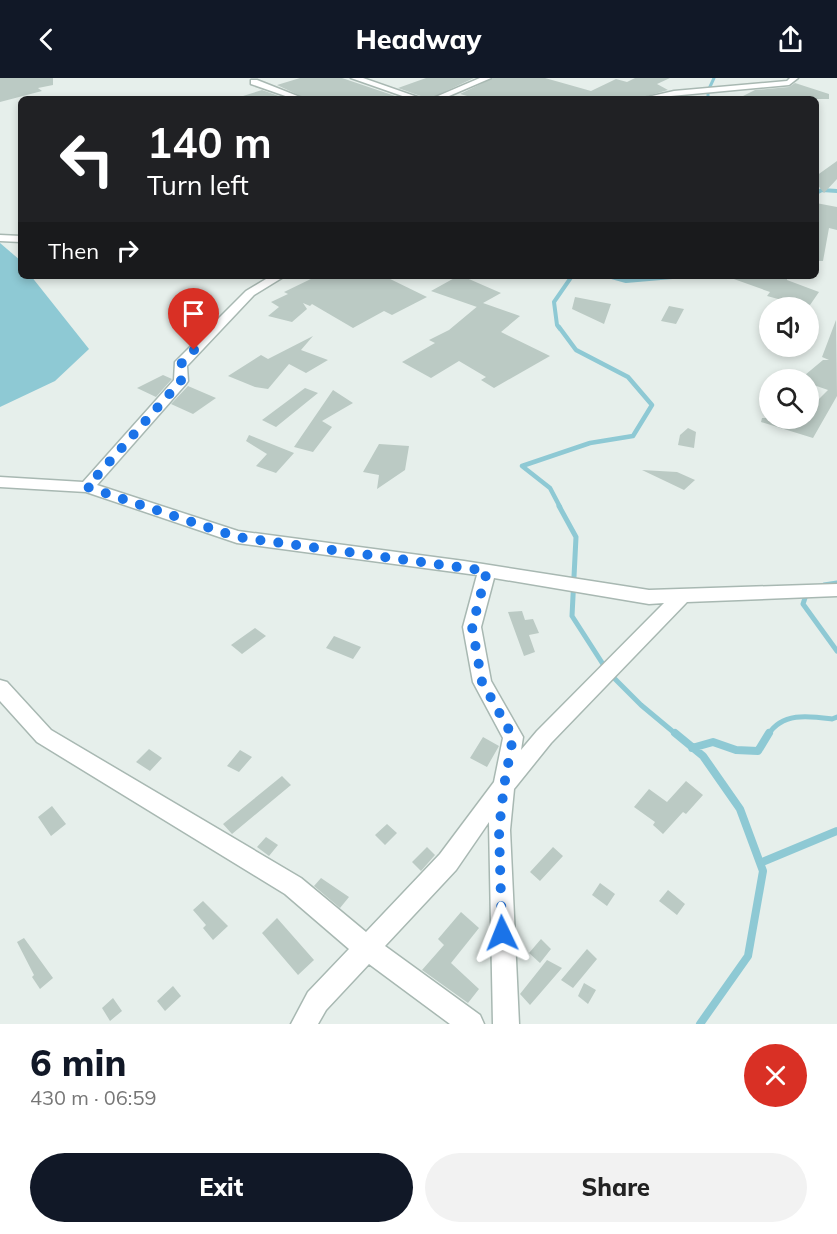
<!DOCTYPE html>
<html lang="en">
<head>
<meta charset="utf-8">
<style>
	:root { --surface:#fff; --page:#f2f2f2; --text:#222; --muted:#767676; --accent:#111827 }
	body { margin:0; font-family:Mulish,sans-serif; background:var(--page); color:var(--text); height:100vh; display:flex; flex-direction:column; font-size:22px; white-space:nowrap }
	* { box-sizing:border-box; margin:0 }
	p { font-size:20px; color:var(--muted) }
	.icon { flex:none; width:33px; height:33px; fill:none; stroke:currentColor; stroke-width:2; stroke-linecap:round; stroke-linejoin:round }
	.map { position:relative; height:946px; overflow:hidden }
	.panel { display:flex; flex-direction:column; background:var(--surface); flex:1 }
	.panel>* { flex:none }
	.top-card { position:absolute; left:18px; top:18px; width:801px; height:183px; border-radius:9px; box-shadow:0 3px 9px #0003; background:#202124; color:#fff; overflow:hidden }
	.buttons { position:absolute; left:759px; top:219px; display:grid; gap:12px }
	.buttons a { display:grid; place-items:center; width:60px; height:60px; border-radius:50%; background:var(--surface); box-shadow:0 3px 9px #0003; font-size:30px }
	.pin { position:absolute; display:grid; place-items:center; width:51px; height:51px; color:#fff; margin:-62px -26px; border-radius:50% 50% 50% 0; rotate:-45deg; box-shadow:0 0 6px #0007 }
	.pin .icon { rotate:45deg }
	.me { position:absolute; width:66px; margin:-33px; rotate:358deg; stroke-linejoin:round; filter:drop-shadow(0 0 4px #0008) }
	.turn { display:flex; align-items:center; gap:21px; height:126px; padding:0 30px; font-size:27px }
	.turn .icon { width:78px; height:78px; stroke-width:2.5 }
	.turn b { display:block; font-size:42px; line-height:51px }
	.then { display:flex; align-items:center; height:57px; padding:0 30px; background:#0003; gap:12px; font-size:22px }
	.round { display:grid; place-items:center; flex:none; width:63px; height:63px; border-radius:32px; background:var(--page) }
	.overview { display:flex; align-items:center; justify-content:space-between; height:102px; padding:0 30px }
	h1 { font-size:36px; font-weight:800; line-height:45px; color:var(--accent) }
	.action { display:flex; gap:12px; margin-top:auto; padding:12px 30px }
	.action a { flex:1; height:69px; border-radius:36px; background:var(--accent); color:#fff; font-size:24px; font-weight:800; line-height:69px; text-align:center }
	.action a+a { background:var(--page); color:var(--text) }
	header { display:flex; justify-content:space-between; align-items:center; height:78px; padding:0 30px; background:var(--accent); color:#fff; font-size:27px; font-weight:800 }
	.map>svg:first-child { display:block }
</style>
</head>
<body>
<header><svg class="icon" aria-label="back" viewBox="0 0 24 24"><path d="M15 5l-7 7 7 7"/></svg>Headway<svg class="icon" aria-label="share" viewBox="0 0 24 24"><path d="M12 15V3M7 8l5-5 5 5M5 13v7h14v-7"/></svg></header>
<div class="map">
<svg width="837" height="946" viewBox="0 0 837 946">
	<rect width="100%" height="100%" fill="#e6efeb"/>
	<path fill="#8ec9d4" d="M 0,165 L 21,183 L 21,198 L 31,198 L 89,271 L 55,303 L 0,329 Z"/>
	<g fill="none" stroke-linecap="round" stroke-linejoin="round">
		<path stroke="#8ec9d4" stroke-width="3" d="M 708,21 L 708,13 L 714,0"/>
		<path stroke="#8ec9d4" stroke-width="4" d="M 816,115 L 822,112 L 837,113
			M 608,198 L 626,203 L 684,198
			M 560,251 L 557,247 L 554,224 L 572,198"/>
		<path stroke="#8ec9d4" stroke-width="4.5" d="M 559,249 L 576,272 L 628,299 L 652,327 L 633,358 L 590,365 L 522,388 L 550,410 L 560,429"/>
		<path stroke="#8ec9d4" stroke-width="5" d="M 559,428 L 576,459 L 572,538 L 608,594 L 641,627 L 677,657
			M 824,507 L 837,505
			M 807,514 L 803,526 L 837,573
			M 768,657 C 782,634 809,638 832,641 L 837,639"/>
		<path stroke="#8ec9d4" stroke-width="8" d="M 675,655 L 703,678 L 740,731 L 763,793 L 748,878 L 700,946
			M 692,670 L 713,664 L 736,672 L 758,673 L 769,655
			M 760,785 L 837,753"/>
	</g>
	<path fill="#bbcac4" d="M 0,0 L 53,0 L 53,7 L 38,10 L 42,13 L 0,24 Z
		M 300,0 L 342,0 L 404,21 L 307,21 L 277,7 Z
		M 426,0 L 474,0 L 429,21 L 398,10 Z
		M 493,0 L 545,0 L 591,13 L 616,1 L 627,4 L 635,0 L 670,0 L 657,6 L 668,12 L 637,21 L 478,21 L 460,16 Z
		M 795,5 L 829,16 L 829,21 L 737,21 L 755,12 L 789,9 Z
		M 262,12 L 287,21 L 244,21 L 243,18 Z
		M 837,83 L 837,101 L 824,115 L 816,105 L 816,98 Z
		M 816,125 L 837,129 L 837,152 L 829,150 L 823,183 L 816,183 Z
		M 317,198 L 384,198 L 427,219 L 392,237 L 384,233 L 353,250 L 312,226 L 310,228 L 303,225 L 307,231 L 292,244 L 268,238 L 279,229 L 271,224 L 288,216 L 284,214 Z
		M 458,198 L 462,198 L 501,215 L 483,225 L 520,238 L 501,254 L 550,278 L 494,310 L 481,302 L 486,299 L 459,283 L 431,300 L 402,284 L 435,265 L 429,262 L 449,252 L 479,227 L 477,229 L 431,213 Z
		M 731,198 L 787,198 L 787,202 L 819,214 L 810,227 L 796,222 L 793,225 L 767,218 L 770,214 L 731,200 Z
		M 575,219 L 611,226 L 604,246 L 572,231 Z
		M 669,228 L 684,231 L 676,246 L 661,243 Z
		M 836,242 L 837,318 L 813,360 L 761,344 L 762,340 L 808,340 L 808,332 L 828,312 L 808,305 L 808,302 L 799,302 L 823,282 L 829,282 L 822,279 Z
		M 313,258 L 301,272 L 328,282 L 306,295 L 289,286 L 268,311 L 255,309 L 228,298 L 261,277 L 268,281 Z
		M 163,297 L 172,301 L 156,319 L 137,310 Z
		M 188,308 L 216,320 L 193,336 L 171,326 Z
		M 305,310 L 318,315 L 276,349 L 262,342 Z
		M 333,312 L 353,325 L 322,343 L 332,349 L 313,374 L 294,369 Z
		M 688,350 L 696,354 L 694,370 L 678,367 L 680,357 Z
		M 249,357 L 294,375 L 276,395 L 256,388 L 267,376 L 246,363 Z
		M 379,366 L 409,368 L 405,392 L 377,411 L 379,397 L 363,394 Z
		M 642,392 L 677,394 L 695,402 L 684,412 Z
		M 522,533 L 525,542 L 533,541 L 539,555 L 529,557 L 535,574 L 524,578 L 508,534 Z
		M 255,550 L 266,558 L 242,576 L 231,567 Z
		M 334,558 L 361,569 L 353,581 L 326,570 Z
		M 483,659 L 499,668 L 487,689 L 470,680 Z
		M 149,671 L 162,680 L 150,693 L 136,684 Z
		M 240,672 L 252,679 L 239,694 L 227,688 Z
		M 282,698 L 291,707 L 232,756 L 223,746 Z
		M 686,703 L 703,717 L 686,736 L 683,734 L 663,756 L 653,747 L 655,744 L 634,729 L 649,711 L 667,724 Z
		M 52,728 L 66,746 L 51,758 L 38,739 Z
		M 387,746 L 397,755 L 385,767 L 375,757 Z
		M 266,759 L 278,767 L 269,778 L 257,769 Z
		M 427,769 L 435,777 L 421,793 L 412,784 Z
		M 553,769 L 563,778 L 540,803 L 530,794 Z
		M 321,800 L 349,819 L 340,830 L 314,808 Z
		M 600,805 L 615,816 L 607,828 L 592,817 Z
		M 668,812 L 685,826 L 677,837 L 659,823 Z
		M 203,823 L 228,848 L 213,862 L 203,850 L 206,847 L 193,832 Z
		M 461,834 L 479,850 L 451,885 L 479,911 L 468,925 L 422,892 L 444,867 L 438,861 Z
		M 277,840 L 314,882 L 298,897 L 262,855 Z
		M 24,860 L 53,900 L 40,911 L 32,899 L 34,897 L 17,864 Z
		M 541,861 L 551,871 L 540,885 L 529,875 Z
		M 587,871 L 597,881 L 573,910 L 561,902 Z
		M 547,882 L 562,890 L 530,927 L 520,916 Z
		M 584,905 L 596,912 L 588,926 L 578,918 Z
		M 173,908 L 181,918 L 165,933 L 157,923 Z
		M 113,920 L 122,933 L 110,943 L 102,930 Z"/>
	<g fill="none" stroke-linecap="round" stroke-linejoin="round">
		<defs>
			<path id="minor" d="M 351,0 L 363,0 L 423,21 L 411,21 Z
				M 480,0 L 491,0 L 442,21 L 431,21 Z
				M 790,0 L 798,0 L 789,7 L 639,21 L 674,13 L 787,3 Z
				M 251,2 L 257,2 L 305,21 L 294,21 L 251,6 Z
				M 0,157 L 21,158 L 21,164 L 0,163 Z
				M 271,198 L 285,198 L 254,217 L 187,288 L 188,303 L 186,306 L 97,407 L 238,453 L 464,483 L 649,512 L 837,506 L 837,518 L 687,524 L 551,665 L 514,711 L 510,752 L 519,946 L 493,946 L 489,744 L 456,792 L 385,868 L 480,937 L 484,946 L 450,946 L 369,886 L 326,932 L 318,946 L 291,946 L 308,914 L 349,871 L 285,816 L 37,664 L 0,623 L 0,602 L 7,604 L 51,652 L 301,800 L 366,854 L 440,776 L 494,704 L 503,660 L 473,604 L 463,549 L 477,497 L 237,465 L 86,414 L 0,409 L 0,399 L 83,404 L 174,302 L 175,284 L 246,213 ZM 494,500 L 649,526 L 664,525 L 537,653 L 521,672 L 523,659 L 491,603 L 481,549 Z"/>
		</defs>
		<use href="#minor" stroke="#a8b8b2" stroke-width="3"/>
		<use href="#minor" fill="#fff" fill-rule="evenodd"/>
	</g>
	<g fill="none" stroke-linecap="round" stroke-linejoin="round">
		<path stroke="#1a73e8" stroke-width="10" stroke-dasharray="0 18" d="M 194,272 L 180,287 L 181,303 L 87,409 L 237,459 L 487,493 L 472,549 L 482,604 L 513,659 L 504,708 L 499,752 L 502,855"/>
	</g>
</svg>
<div class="buttons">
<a><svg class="icon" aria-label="sound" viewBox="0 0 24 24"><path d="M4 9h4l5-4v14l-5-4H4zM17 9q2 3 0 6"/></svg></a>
<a><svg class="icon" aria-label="search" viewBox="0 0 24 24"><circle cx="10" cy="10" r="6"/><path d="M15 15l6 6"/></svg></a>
</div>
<div class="pin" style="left:194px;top:272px;background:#d93025"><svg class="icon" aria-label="arrive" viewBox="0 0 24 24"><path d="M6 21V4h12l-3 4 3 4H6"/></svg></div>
<svg class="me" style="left:502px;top:855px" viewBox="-20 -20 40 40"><path d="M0-17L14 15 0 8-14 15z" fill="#1a73e8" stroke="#fff" stroke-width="4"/></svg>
<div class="top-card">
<div class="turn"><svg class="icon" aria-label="left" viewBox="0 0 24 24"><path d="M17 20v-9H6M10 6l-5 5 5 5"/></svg><div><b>140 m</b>Turn left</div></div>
<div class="then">Then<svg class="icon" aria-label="right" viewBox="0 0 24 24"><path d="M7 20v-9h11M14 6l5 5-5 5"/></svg></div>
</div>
</div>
<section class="panel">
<div class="overview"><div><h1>6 min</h1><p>430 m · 06:59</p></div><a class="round" style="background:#d93025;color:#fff"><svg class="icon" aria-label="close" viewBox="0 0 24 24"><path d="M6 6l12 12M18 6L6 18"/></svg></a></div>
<div class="action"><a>Exit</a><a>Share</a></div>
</section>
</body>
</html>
